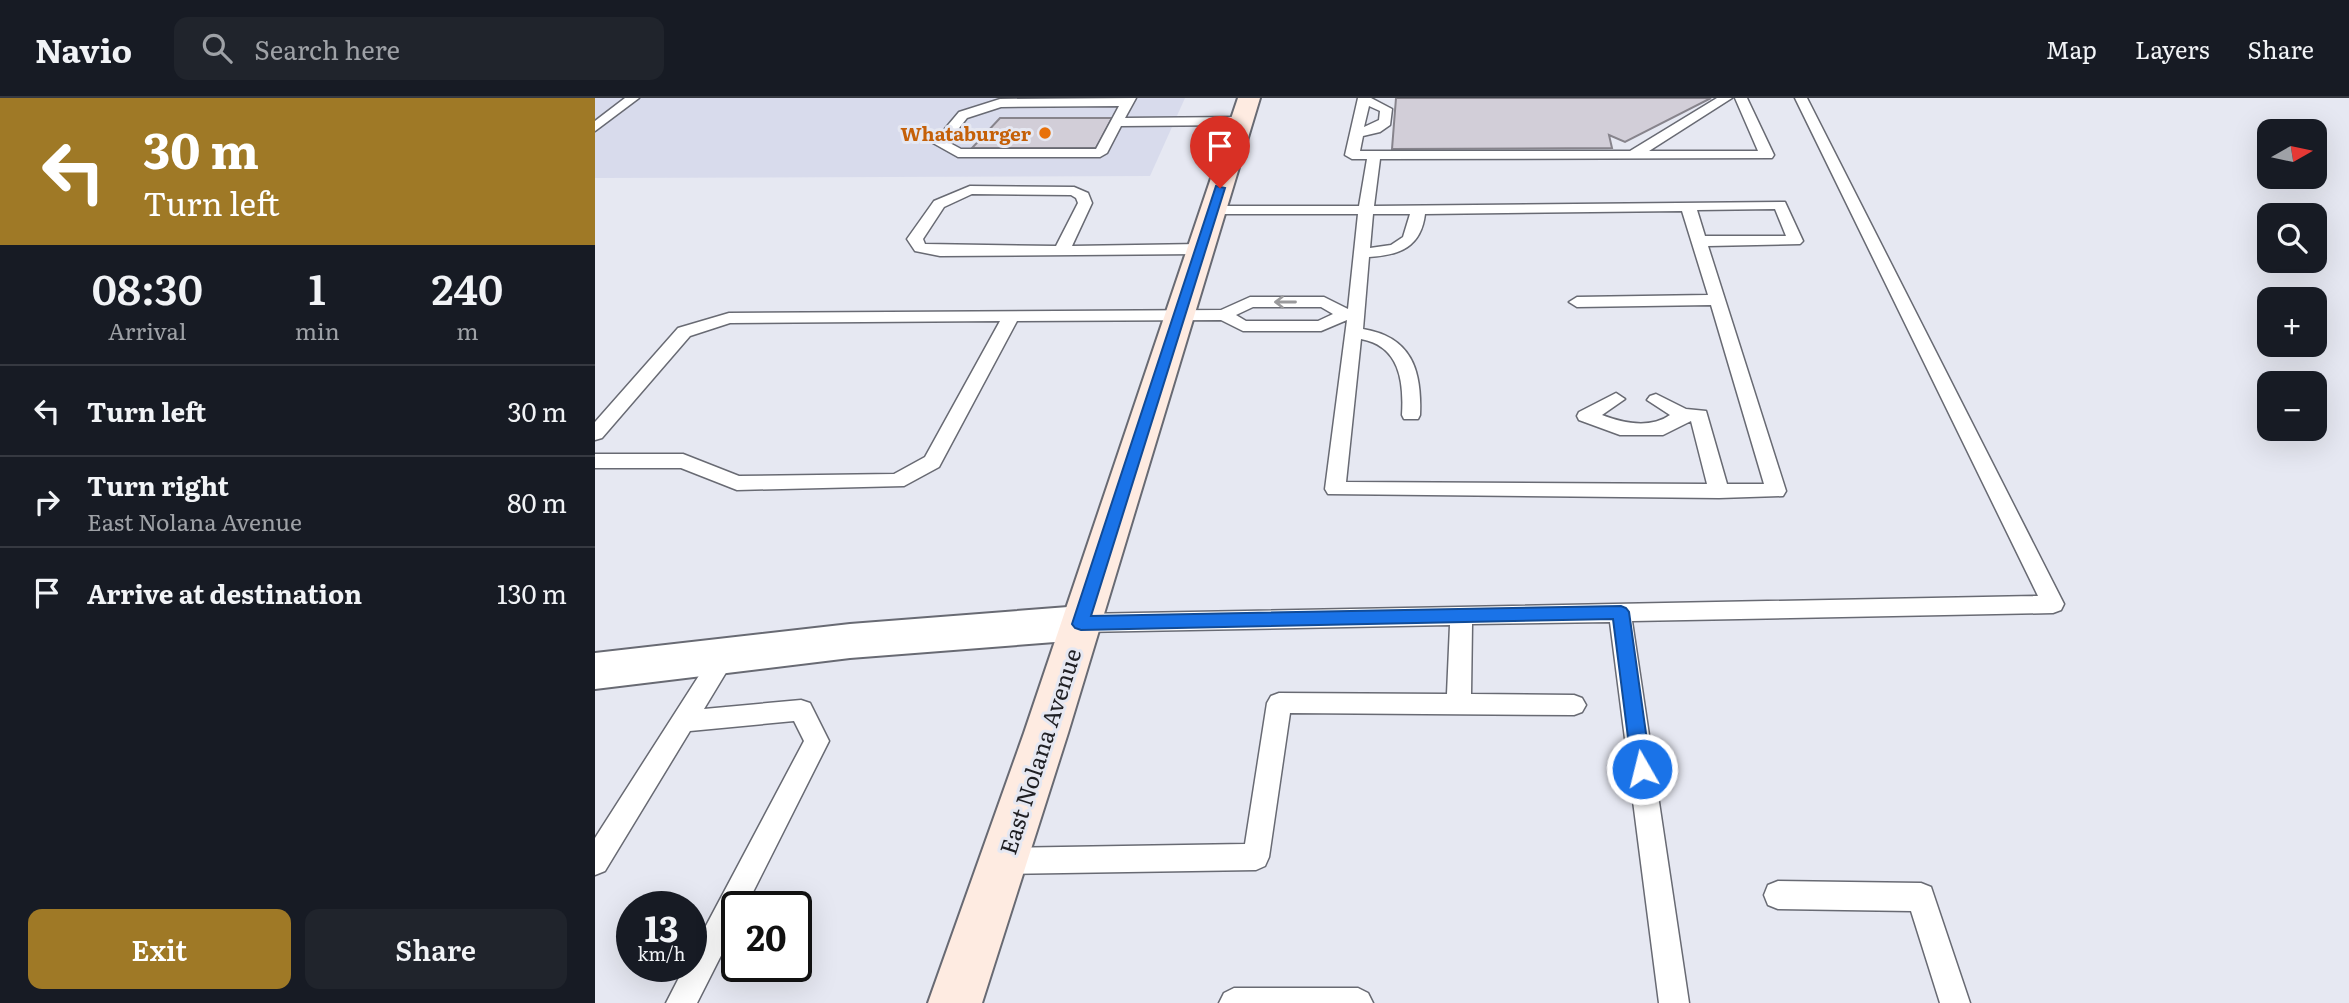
<!DOCTYPE html>
<html lang="en">
<head>
<meta charset="utf-8">
<style>
	:root { --surface:#171b24; --page:#20242c; --text:#f1f3f6; --muted:#9ea1a6; --line:#363941; --accent:#9f7926 }
	body { margin:0; font-family:Literata,serif; background:var(--page); color:var(--text); height:100vh; display:flex; flex-direction:column; font-size:26px; white-space:nowrap }
	* { box-sizing:border-box; margin:0 }
	p { font-size:23px; color:var(--muted) }
	.icon { flex:none; width:38px; height:38px; fill:none; stroke:currentColor; stroke-width:2; stroke-linecap:round; stroke-linejoin:round }
	.map { position:relative; flex:1; overflow:hidden }
	.details { display:flex; flex-direction:column; background:var(--surface); width:595px }
	.details>* { flex:none }
	.top-card { background:#9f7926; color:#fff; overflow:hidden }
	.needle { width:46px; rotate:81deg }
	.controls { position:absolute; left:1662px; top:21px; display:grid; gap:14px }
	.controls a { display:grid; place-items:center; width:70px; height:70px; border-radius:14px; background:var(--surface); box-shadow:0 7px 28px #0002; font-size:35px }
	.speed { position:absolute; left:21px; top:793px; display:flex; gap:14px; font-size:35px; font-weight:700; text-align:center }
	.speed>* { display:grid; place-content:center; width:91px; height:91px; border-radius:50%; background:var(--surface); box-shadow:0 7px 28px #0002; line-height:1 }
	.speed small { font-size:18px; font-weight:400 }
	.speed .limit { border:4px solid #111; border-radius:10px; background:#fff; color:#111 }
	.pin { position:absolute; display:grid; place-items:center; width:60px; height:60px; color:#fff; margin:-72px -30px; border-radius:50% 50% 50% 0; rotate:-45deg; box-shadow:0 0 7px #0007 }
	.pin .icon { rotate:45deg }
	.me { position:absolute; width:77px; margin:-38px; rotate:352deg; stroke-linejoin:round; filter:drop-shadow(0 0 5px #0008) }
	.turn { display:flex; align-items:center; gap:24px; height:147px; padding:0 28px; font-size:32px }
	.turn .icon { width:91px; height:91px; stroke-width:2.5 }
	.turn b { display:block; font-size:49px; line-height:60px }
	.eta { display:flex; justify-content:space-evenly; align-items:center; height:119px; text-align:center }
	.eta b { font-size:42px; font-weight:600; line-height:49px }
	.button { display:flex; gap:14px; margin-top:auto; padding:14px 28px }
	.button a { flex:1; height:80px; border-radius:14px; background:var(--accent); color:#fff; font-size:28px; font-weight:600; line-height:80px; text-align:center }
	.button a+a { background:var(--page); color:var(--text) }
	ul { padding:0; list-style:none }
	li { display:flex; align-items:center; gap:21px; height:91px; padding:0 28px; border-top:2px solid var(--line) }
	li div { flex:1 }
	li b { display:block; font-size:26px }
	li em { font-style:normal }
	header { display:flex; align-items:center; gap:42px; box-sizing:border-box; height:98px; padding:0 35px; background:var(--surface); border-bottom:2px solid var(--line) }
	header strong { font-size:33px }
	nav { display:flex; gap:38px; margin-inline-start:auto; font-size:24px }
	.search { width:490px; height:63px; background:var(--page); display:flex; align-items:center; gap:18px; box-sizing:border-box; padding:0 24px; border-radius:14px; color:var(--muted); font-size:26px }
	main { display:flex; flex:1; min-height:0 }
	.map>svg:first-child { display:block }
</style>
</head>
<body>
<header>
<strong>Navio</strong>
<div class="search"><svg class="icon" aria-label="search" viewBox="0 0 24 24"><circle cx="10" cy="10" r="6"/><path d="M15 15l6 6"/></svg>Search here</div>
<nav><a>Map</a><a>Layers</a><a>Share</a></nav>
</header>
<main>
<section class="details">
<div class="top-card">
<div class="turn"><svg class="icon" aria-label="left" viewBox="0 0 24 24"><path d="M17 20v-9H6M10 6l-5 5 5 5"/></svg><div><b>30 m</b>Turn left</div></div>
</div>
<div class="eta">
<div><b>08:30</b><p>Arrival</p></div>
<div><b>1</b><p>min</p></div>
<div><b>240</b><p>m</p></div>
</div>
<ul>
<li><svg class="icon" aria-label="left" viewBox="0 0 24 24"><path d="M17 20v-9H6M10 6l-5 5 5 5"/></svg><div><b>Turn left</b></div><em>30 m</em></li>
<li><svg class="icon" aria-label="right" viewBox="0 0 24 24"><path d="M7 20v-9h11M14 6l5 5-5 5"/></svg><div><b>Turn right</b><p>East Nolana Avenue</p></div><em>80 m</em></li>
<li><svg class="icon" aria-label="arrive" viewBox="0 0 24 24"><path d="M6 21V4h12l-3 4 3 4H6"/></svg><div><b>Arrive at destination</b></div><em>130 m</em></li>
</ul>
<div class="button"><a>Exit</a><a>Share</a></div>
</section>
<div class="map">
<svg width="1754" height="905" viewBox="0 0 1754 905">
	<rect width="100%" height="100%" fill="#e6e8f2"/>
	<path fill="#d8dbec" d="M 0,0 L 590,0 L 555,78 L 0,80 Z"/>
	<path fill="#d2ced8" stroke="#87848c" stroke-width="2" d="M 801,0 L 1116,0 L 1030,44 L 1014,37 L 1017,50 L 797,51 Z
		M 405,20 L 517,20 L 501,50 L 377,50 Z"/>
	<g fill="none" stroke-linecap="round" stroke-linejoin="round">
		<defs>
			<path id="lane" d="M 30,0 L 44,0 L 0,33 L 0,23 Z
				M 541,0 L 530,20 L 646,19 L 652,23 L 646,27 L 526,28 L 512,55 L 505,59 L 363,59 L 338,45 L 364,14 L 405,1 ZM 524,8 L 501,51 L 366,51 L 353,44 L 372,20 L 406,9 Z
				M 763,0 L 776,0 L 797,11 L 795,27 L 785,34 L 768,38 L 765,53 L 1035,53 L 1122,0 L 1137,0 L 1054,53 L 1163,53 L 1140,0 L 1152,0 L 1179,57 L 1177,60 L 785,61 L 779,108 L 1190,104 L 1208,143 L 1205,146 L 1113,148 L 1191,393 L 1188,398 L 1124,400 L 733,396 L 730,391 L 752,222 L 726,233 L 648,233 L 626,222 L 422,223 L 344,369 L 309,388 L 142,392 L 86,370 L 0,370 L 0,356 L 88,356 L 144,378 L 299,376 L 330,359 L 405,223 L 135,225 L 95,238 L 7,340 L 0,342 L 0,324 L 83,230 L 134,215 L 626,212 L 655,199 L 729,199 L 753,211 L 763,116 L 618,116 L 611,112 L 618,108 L 764,108 L 772,61 L 757,61 L 750,57 ZM 774,8 L 785,13 L 784,22 L 769,29 ZM 1180,111 L 1191,138 L 1110,138 L 1102,112 ZM 1087,113 L 1113,197 L 982,199 L 974,204 L 982,209 L 1116,207 L 1169,386 L 1132,386 L 1111,313 L 1091,311 L 1061,296 L 1055,298 L 1052,302 L 1075,317 C 1055,331 1028,325 1007,317 L 1030,301 L 1021,295 L 984,314 L 982,318 L 984,322 L 1025,337 L 1068,337 L 1096,323 L 1112,386 L 751,384 L 766,241 C 805,248 809,284 807,317 L 809,321 L 823,321 L 825,317 C 827,271 816,239 768,231 L 774,159 C 805,157 826,149 830,116 ZM 778,116 L 815,116 L 808,139 L 796,147 L 775,150 ZM 658,209 L 726,209 L 738,216 L 723,223 L 651,223 L 641,217 Z
				M 1200,0 L 1212,0 L 1469,506 L 1466,512 L 1458,515 L 1037,523 L 1094,905 L 1064,905 L 1015,524 L 877,526 L 876,596 L 979,597 L 987,600 L 991,607 L 987,614 L 979,617 L 695,615 L 674,759 L 670,768 L 661,772 L 408,776 L 398,772 L 395,763 L 398,754 L 408,750 L 650,746 L 672,605 L 676,598 L 684,595 L 852,596 L 855,527 L 486,534 L 478,531 L 475,525 L 478,519 L 486,516 L 1443,498 Z
				M 375,88 L 479,89 L 493,95 L 497,105 L 477,148 L 605,146 L 613,151 L 605,156 L 345,158 L 320,153 L 312,141 L 339,103 ZM 377,96 L 476,97 L 481,100 L 483,105 L 461,148 L 330,146 L 328,141 L 349,109 Z
				M 129,548 L 137,551 L 141,558 L 109,611 L 206,602 L 215,605 L 234,643 L 151,808 L 142,808 L 142,826 L 102,905 L 71,905 L 90,868 L 96,868 L 96,856 L 209,643 L 199,623 L 95,633 L 10,773 L 0,777 L 0,740 L 121,551 Z
				M 1183,783 L 1326,785 L 1336,789 L 1375,905 L 1345,905 L 1316,813 L 1183,811 L 1173,807 L 1169,797 L 1173,787 Z
				M 639,890 L 763,890 L 773,895 L 778,905 L 624,905 L 629,895 Z"/>
			<path id="street" d="M 486,508 L 501,513 L 507,525 L 501,537 L 486,542 L 255,560 L 0,591 L 0,555 L 255,526 Z"/>
			<path id="secondary" d="M 643,0 L 665,0 L 473,635 L 387,905 L 333,905 L 429,635 Z"/>
		</defs>
		<use href="#lane" stroke="#686a73" stroke-width="3"/>
		<use href="#street" stroke="#686a73" stroke-width="4"/>
		<use href="#secondary" stroke="#686a73" stroke-width="4"/>
		<use href="#lane" fill="#fff" fill-rule="evenodd"/>
		<use href="#street" fill="#fff" fill-rule="evenodd"/>
		<use href="#secondary" fill="#feebe1" fill-rule="evenodd"/>
	</g>
	<defs><path id="oneway-shaft" d="M-6 0H5M1.5-3L5.5 0L1.5 3" fill="none" stroke-width="1.6" stroke-linecap="round" stroke-linejoin="round" transform="scale(1.75)"/></defs>
	<use stroke="#9a9a9c" href="#oneway-shaft" transform="translate(690 204) rotate(-180)"/>
	<path fill="#1a73e8" stroke="#114b97" stroke-width="2" d="M 621,88 L 630,90 L 496,518 L 1026,508 L 1031,510 L 1034,514 L 1056,671 L 1054,677 L 1047,679 L 1040,677 L 1037,671 L 1018,521 L 486,532 L 480,530 L 477,526 Z"/>
	<circle fill="#e8710a" stroke="#e6e8f2" stroke-width="2.5" cx="450" cy="35" r="7"/>
	<g text-anchor="middle" dominant-baseline="central" stroke-width="6" stroke-linejoin="round" paint-order="stroke">
		<g font-size="19" font-weight="bold" fill="#c56008" stroke="#e6e8f2" text-anchor="end">
			<text x="436" y="35">Whataburger</text>
		</g>
		<g font-size="23" fill="#1f1f23" stroke="#e6e8f2">
			<text transform="translate(444 653) rotate(-72)">East Nolana Avenue</text>
		</g>
	</g>
</svg>
<div class="controls">
<a><svg class="needle" viewBox="-14 -14 28 28"><path d="M0-13l5 13h-10z" fill="#e53935"/><path d="M0 13l5-13h-10z" fill="#9ea1a6"/></svg></a>
<a><svg class="icon" aria-label="search" viewBox="0 0 24 24"><circle cx="10" cy="10" r="6"/><path d="M15 15l6 6"/></svg></a>
<a>+</a>
<a>−</a>
</div>
<div class="speed"><div>13<small>km/h</small></div><div class="limit">20</div></div>
<div class="pin" style="left:625px;top:90px;background:#d93025"><svg class="icon" aria-label="arrive" viewBox="0 0 24 24"><path d="M6 21V4h12l-3 4 3 4H6"/></svg></div>
<svg class="me" style="left:1047px;top:671px" viewBox="-20 -20 40 40"><circle r="17" fill="#1a73e8" stroke="#fff" stroke-width="3"/><path d="M0-11L8 9 0 5-8 9z" fill="#fff"/></svg>
</div>
</main>
</body>
</html>
